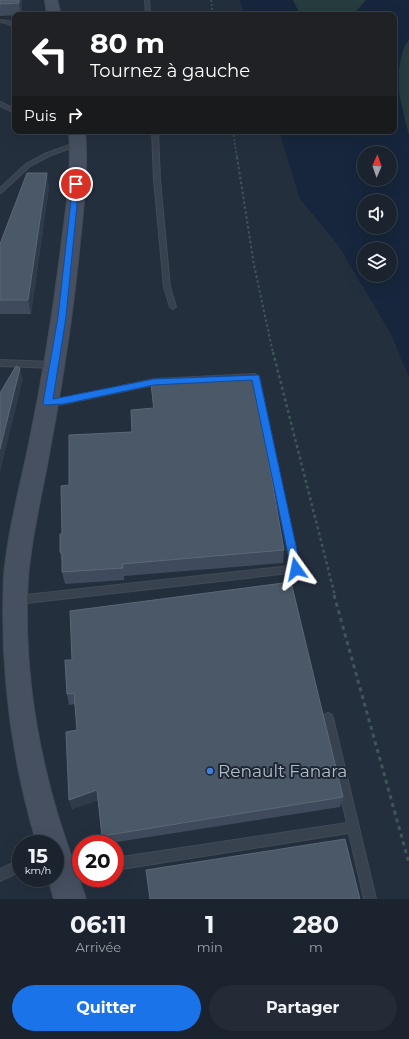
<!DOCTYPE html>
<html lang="fr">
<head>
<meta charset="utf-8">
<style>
	:root { --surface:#1b232e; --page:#242b36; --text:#f1f3f6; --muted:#a0a4aa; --line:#39404a; --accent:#1a73e8 }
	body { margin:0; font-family:Montserrat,sans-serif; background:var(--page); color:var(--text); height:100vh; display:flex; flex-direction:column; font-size:15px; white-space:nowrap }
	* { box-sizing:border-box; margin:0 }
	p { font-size:13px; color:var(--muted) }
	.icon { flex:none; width:22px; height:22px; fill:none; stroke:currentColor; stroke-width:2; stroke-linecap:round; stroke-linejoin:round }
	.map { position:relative; height:899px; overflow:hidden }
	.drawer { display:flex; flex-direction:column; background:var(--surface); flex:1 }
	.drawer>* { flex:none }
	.guide { position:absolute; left:12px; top:12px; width:385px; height:122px; border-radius:8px; box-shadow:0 4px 16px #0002,0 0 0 1px var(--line); background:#202124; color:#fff; overflow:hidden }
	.needle { width:26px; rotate:2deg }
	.buttons { position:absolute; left:357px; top:146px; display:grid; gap:8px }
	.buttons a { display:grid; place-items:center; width:40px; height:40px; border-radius:50%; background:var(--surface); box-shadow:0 4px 16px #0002,0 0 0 1px var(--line); font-size:20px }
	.speed { position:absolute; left:12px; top:835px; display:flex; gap:8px; font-size:20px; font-weight:700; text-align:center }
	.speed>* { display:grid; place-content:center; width:52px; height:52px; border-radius:50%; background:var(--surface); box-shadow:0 4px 16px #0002,0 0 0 1px var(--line); line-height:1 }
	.speed small { font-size:10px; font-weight:400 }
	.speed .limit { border:6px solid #d22; background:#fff; color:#111 }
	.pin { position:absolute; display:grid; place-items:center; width:34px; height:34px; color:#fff; margin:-17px; border:2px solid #fff; border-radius:50%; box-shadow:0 1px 4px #0007 }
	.me { position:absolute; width:44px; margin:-22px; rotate:348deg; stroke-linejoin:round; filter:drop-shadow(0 0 3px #0008) }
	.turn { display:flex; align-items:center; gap:14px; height:84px; padding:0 12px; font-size:18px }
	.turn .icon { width:52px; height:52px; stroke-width:2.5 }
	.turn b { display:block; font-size:28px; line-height:34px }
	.then { display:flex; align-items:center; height:38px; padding:0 12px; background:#0003; gap:8px; font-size:15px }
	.eta { display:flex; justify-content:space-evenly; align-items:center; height:68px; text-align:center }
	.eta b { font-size:24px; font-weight:700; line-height:28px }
	.action { display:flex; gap:8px; margin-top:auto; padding:8px 12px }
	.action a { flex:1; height:46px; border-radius:24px; background:var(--accent); color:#fff; font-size:16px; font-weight:700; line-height:46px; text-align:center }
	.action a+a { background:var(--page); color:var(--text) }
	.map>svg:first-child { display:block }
</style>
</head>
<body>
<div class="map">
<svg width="409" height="899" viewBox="0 0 409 899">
	<rect width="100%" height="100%" fill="#242f3e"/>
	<path fill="#263c3f" d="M 293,0 L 366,0 L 353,15 L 300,15 Z
		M 409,39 L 409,136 C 401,104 390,69 409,39 Z"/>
	<path fill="#17263c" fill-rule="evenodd" d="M 240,0 L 293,0 L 300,15 L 244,15 Z
		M 366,0 L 409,0 L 409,39 L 403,49 L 399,68 L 399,94 L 409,136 L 409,377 L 391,334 L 338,245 L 300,199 L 279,131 L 394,131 L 394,15 L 353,15 ZM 364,153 L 390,153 L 390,179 L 364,179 ZM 364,201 L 390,201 L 390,227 L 364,227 ZM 364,249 L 390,249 L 390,275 L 364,275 Z"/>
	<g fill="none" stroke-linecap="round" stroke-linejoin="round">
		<defs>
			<path id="lane" d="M 145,0 L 149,0 L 150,15 L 146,15 Z
				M 0,20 L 9,21 L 15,25 L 15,28 L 6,23 L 0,22 Z
				M 0,102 L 15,109 L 15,113 L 0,106 Z
				M 152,131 L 158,131 L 160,180 L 170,287 L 176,307 L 173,309 L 170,307 L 164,287 L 154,180 Z
				M 78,142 L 81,144 L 80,145 L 51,155 L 30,166 L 2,192 L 0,193 L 0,188 L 26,164 L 47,153 Z
				M 0,360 L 54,362 L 58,365 L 54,368 L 0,366 Z
				M 255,374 L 259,377 L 300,569 L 299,572 L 17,604 L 14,603 L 12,600 L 14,597 L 17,596 L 291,566 L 252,380 L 154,385 L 64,404 L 48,406 L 44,403 L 48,400 L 64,398 L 154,379 Z
				M 328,713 L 332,715 L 333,718 L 376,899 L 364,899 L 349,833 L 115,870 L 115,858 L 347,823 L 323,718 L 324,715 Z
				M 21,859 L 21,871 L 0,881 L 0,869 Z
				M 81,864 L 81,876 L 66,878 L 62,876 L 60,872 L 62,868 Z"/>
			<path id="secondary" d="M 45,0 L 57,0 L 61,15 L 47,15 Z
				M 69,131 L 85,131 C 88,167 84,205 80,241 C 73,316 61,391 47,465 C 40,502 31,540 28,577 C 23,657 35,738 57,813 C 66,842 76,870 86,899 L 54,899 L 48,878 L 55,878 L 55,844 L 37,844 C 11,757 0,666 4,576 C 8,531 20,487 29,444 C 43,376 54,308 62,240 C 67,204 72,167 69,131 Z"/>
		</defs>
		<use href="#lane" stroke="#414a57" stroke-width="2"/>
		<use href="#secondary" stroke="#414a57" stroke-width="2"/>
		<path stroke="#3f5557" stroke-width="1.5" stroke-dasharray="2 2" stroke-linecap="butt" d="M 211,0 L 213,15
			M 233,131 L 237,158"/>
		<path stroke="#3f5557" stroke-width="2" stroke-dasharray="2.5 2.5" stroke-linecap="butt" d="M 237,157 L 254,265 L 273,353"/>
		<path stroke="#3f5557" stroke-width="2.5" stroke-dasharray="3 3" stroke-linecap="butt" d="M 273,352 L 335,596"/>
		<path stroke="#3f5557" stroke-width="3" stroke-dasharray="4 4" stroke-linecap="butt" d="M 334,595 L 409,863"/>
		<use href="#lane" fill="#38414e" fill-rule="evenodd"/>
		<use href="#secondary" fill="#465061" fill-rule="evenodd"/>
	</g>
	<path fill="#3f4b5c" d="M 0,0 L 22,0 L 21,15 L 0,16 Z
		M 49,187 L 31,314 L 0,314 L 0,244 Z
		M 151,384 L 284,550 L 283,563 L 124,576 L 124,580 L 65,584 L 62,572 L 62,563 L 60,552 L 69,485 L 132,432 L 153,408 Z
		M 65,660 L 343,797 L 340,807 L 104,844 L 102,836 L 98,800 L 72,809 L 69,800 L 77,730 L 75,704 L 69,705 L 67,694 Z"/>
	<path fill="#2f3b4b" d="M 19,0 L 22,0 L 21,15 L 19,3 Z
		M 47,173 L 49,187 L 31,314 L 28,300 Z
		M 20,368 L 23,379 L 0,472 L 0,449 Z
		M 97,790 L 99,800 L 72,809 L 69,800 Z"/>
	<path fill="#4b5868" stroke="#5c6777" d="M 0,0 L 19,0 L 19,3 L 0,4 Z
		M 27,173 L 47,173 L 28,300 L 0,300 L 0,244 Z
		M 16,366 L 20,368 L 0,449 L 0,393 Z
		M 254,377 L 284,550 L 122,564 L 123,568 L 62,572 L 62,553 L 60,552 L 60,534 L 62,534 L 61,486 L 69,485 L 69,435 L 132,432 L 131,410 L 154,408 L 151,384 Z
		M 291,582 L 343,797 L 102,836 L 97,790 L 69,800 L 66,732 L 77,730 L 74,693 L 67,694 L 65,660 L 72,660 L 70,611 Z
		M 345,839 L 360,899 L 150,899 L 146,870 Z"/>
	<path fill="#1a73e8" stroke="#114b97" d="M 73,182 L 79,184 L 66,317 L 53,399 L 154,379 L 259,375 L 301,569 L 300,572 L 296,573 L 292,572 L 291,569 L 252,380 L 154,385 L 64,404 L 45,405 L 43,403 L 58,317 Z"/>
	<circle fill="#3f7fe0" stroke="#1d2633" stroke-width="1.5" cx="210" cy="771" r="4"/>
	<g text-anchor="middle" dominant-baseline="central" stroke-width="4" stroke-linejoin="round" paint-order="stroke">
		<g font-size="17" fill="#b4bcc9" stroke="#1d2633" text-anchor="start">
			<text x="218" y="771">Renault Fanara</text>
		</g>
	</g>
</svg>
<div class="buttons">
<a><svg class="needle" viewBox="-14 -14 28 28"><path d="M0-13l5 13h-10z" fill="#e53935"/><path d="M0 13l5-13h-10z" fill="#a0a4aa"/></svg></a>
<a><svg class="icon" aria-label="sound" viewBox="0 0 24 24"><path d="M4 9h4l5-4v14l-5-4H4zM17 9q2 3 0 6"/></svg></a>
<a><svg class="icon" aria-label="layers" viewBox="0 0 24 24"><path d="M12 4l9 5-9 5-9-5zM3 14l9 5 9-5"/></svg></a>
</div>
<div class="speed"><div>15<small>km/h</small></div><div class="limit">20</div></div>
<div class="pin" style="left:76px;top:184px;background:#d93025"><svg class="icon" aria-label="arrive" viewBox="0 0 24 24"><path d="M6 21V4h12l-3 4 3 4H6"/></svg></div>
<svg class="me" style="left:296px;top:569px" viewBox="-20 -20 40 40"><path d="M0-17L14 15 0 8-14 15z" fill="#1a73e8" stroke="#fff" stroke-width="4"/></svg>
<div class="guide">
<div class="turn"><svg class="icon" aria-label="left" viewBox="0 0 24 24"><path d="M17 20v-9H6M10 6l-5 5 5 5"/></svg><div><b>80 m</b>Tournez à gauche</div></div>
<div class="then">Puis<svg class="icon" aria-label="right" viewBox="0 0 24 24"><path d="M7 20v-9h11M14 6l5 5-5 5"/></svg></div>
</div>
</div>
<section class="drawer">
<div class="eta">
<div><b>06:11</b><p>Arrivée</p></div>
<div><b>1</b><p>min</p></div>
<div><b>280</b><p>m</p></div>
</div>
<div class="action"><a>Quitter</a><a>Partager</a></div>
</section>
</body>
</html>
